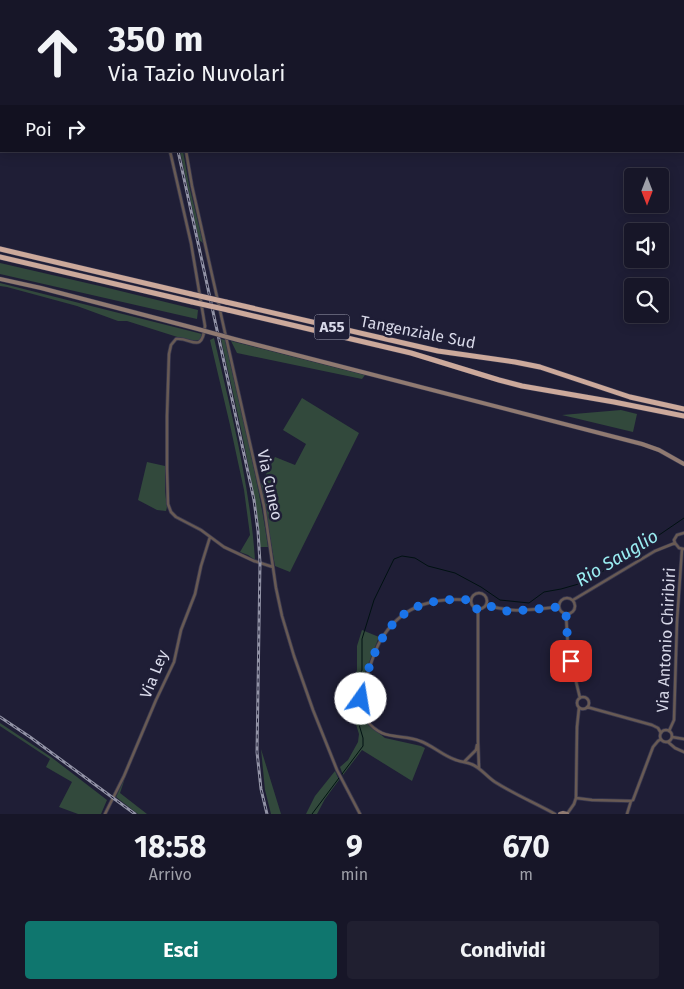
<!DOCTYPE html>
<html lang="it">
<head>
<meta charset="utf-8">
<style>
	:root { --surface:#171628; --page:#201f30; --text:#f1f3f6; --muted:#9e9fa8; --line:#363545; --accent:#0f766e }
	body { margin:0; font-family:"Fira Sans",sans-serif; background:var(--page); color:var(--text); height:100vh; display:flex; flex-direction:column; font-size:19px; white-space:nowrap }
	* { box-sizing:border-box; margin:0 }
	p { font-size:16px; color:var(--muted) }
	.icon { flex:none; width:28px; height:28px; fill:none; stroke:currentColor; stroke-width:2; stroke-linecap:round; stroke-linejoin:round }
	.map { position:relative; height:814px; overflow:hidden }
	.panel { display:flex; flex-direction:column; background:var(--surface); flex:1 }
	.panel>* { flex:none }
	.top-card { position:absolute; left:0px; top:0px; width:685px; height:152px; box-shadow:0 2px 12px #0003,0 0 0 1px var(--line); background:#171628; color:var(--text); overflow:hidden }
	.needle { width:32px; rotate:180deg }
	.fabs { position:absolute; left:624px; top:168px; display:grid; gap:10px }
	.fabs a { display:grid; place-items:center; width:45px; height:45px; border-radius:5px; background:var(--surface); box-shadow:0 2px 12px #0003,0 0 0 1px var(--line); font-size:25px }
	.pin { position:absolute; display:grid; place-items:center; width:42px; height:42px; color:#fff; margin:-21px; border-radius:10px; box-shadow:0 2px 8px #0006 }
	.me { position:absolute; width:55px; margin:-28px; rotate:13deg; stroke-linejoin:round; filter:drop-shadow(0 0 4px #0008) }
	.turn { display:flex; align-items:center; gap:18px; height:105px; padding:0 25px; font-size:22px }
	.turn .icon { width:65px; height:65px; stroke-width:2.5 }
	.turn b { display:block; font-size:35px; line-height:42px }
	.then { display:flex; align-items:center; height:48px; padding:0 25px; background:#0003; gap:10px; font-size:19px }
	.eta { display:flex; justify-content:space-evenly; align-items:center; height:85px; text-align:center }
	.eta b { font-size:30px; font-weight:700; line-height:35px }
	.cta { display:flex; gap:10px; margin-top:auto; padding:10px 25px }
	.cta a { flex:1; height:58px; border-radius:5px; background:var(--accent); color:#fff; font-size:20px; font-weight:700; line-height:58px; text-align:center }
	.cta a+a { background:var(--page); color:var(--text) }
	.map>svg:first-child { display:block }
</style>
</head>
<body>
<div class="map">
<svg width="684" height="814" viewBox="0 0 684 814">
	<rect width="100%" height="100%" fill="#1f1e36"/>
	<path fill="#32493c" d="M 180,151 L 183,151 L 189,185 L 203,243 L 199,240 Z
		M 0,263 L 104,287 L 198,310 L 197,319 L 0,274 Z
		M 0,283 L 202,334 L 200,340 L 190,341 L 127,321 L 118,321 L 77,306 L 7,287 L 0,286 Z
		M 214,338 C 231,411 250,485 255,560 L 248,555 L 240,552 L 250,535 L 244,490 L 230,425 L 210,340 Z
		M 221,339 L 225,340 C 240,409 258,477 268,547 L 260,547 C 254,477 236,408 221,339 Z
		M 231,341 L 365,375 L 362,379 L 237,353 Z
		M 302,398 L 359,433 L 290,572 L 275,566 L 261,484 L 275,457 L 295,465 L 306,444 L 283,430 Z
		M 621,410 L 637,414 L 633,432 L 562,415 Z
		M 147,462 L 165,466 L 165,491 L 167,507 L 166,511 L 157,510 L 138,500 Z
		M 362,630 L 379,637 L 361,683 L 357,704 L 366,723 L 385,738 L 421,746 L 425,748 L 412,781 L 362,750 L 343,775 L 340,767 L 348,760 L 358,742 L 359,734 L 348,699 L 357,670 L 357,646 Z
		M 0,723 L 51,757 L 107,800 L 101,814 L 78,814 L 59,807 L 72,782 L 46,767 L 50,759 L 0,726 Z
		M 261,749 L 281,814 L 271,814 L 265,790 Z
		M 335,771 L 339,780 L 325,799 L 317,814 L 306,814 L 315,796 Z
		M 125,778 L 120,793 L 147,814 L 138,814 L 116,797 Z"/>
	<g fill="none" stroke-linecap="round" stroke-linejoin="round">
		<path stroke="#001112" stroke-width="1" d="M 312,814 L 363,746 L 363,738 L 352,701 L 362,670 L 362,639 L 374,600 L 394,559 L 402,556 L 415,558 L 428,566 L 455,573 L 481,587 L 500,600 L 529,603 L 544,592 L 561,589 L 582,583 L 621,561 L 684,518"/>
		<defs>
			<path id="street" d="M 391,1 L 393,0
				M 0,41 L 1,41
				M 170,151 L 191,243 L 205,326 C 202,355 191,337 176,339 L 171,345 L 169,354 L 167,416 L 167,469 L 168,504 L 171,512 L 176,517 L 201,530 L 224,547 L 254,561 L 273,567
				M 186,151 L 192,186 L 264,506 L 276,588 L 282,616 L 294,656 L 313,710 L 337,770 L 360,814
				M 675,543 L 674,540 L 677,535 L 684,533
				M 675,543 L 679,548 L 684,549
				M471 601a8 8 0 1 1 16 0a8 8 0 1 1-16 0Z
				M559 606a8 8 0 1 1 16 0a8 8 0 1 1-16 0Z
				M 471,600 C 436,597 405,604 384,635 C 377,644 374,655 370,666 C 362,690 353,719 382,733 C 394,738 408,736 420,741 C 432,745 443,756 456,760 C 461,762 466,762 471,764 C 480,767 486,776 495,782 C 514,794 535,803 555,814
				M 573,600 L 655,551 L 675,543
				M 487,605 C 513,614 532,609 559,607
				M 478,610 L 478,741 L 479,768
				M 566,614 L 568,648 L 580,698
				M577 703a6 6 0 1 1 12 0a6 6 0 1 1-12 0Z
				M 587,707 L 652,725 L 658,728 L 661,733
				M660 736a6 6 0 1 1 12 0a6 6 0 1 1-12 0Z
				M 669,731 L 674,720 L 677,621 L 682,549
				M 672,737 L 684,739
				M 668,742 L 675,748 L 684,752
				M 464,762 L 476,750 L 477,745
				M 576,798 L 592,800 L 631,801 L 633,800 L 653,747 L 658,741 L 661,739
				M 105,814 L 124,776 L 156,700 L 174,662 L 181,630 L 195,594 L 201,566 L 210,537
				M 567,814 L 574,804 L 576,798 L 577,727 L 579,708
				M 627,814 L 631,801"/>
			<path id="secondary" d="M 0,279 L 41,288 L 194,328
				M 238,340 L 642,444 L 659,450 L 684,464
				M 560,814 L 563,813 L 567,814"/>
			<path id="highway" d="M 0,249 L 191,294
				M 0,257 L 192,302
				M 226,302 L 438,351 L 515,362 L 540,367 L 630,397 L 684,409
				M 228,310 L 411,353 L 499,380 L 522,386 L 614,402 L 684,416"/>
		</defs>
		<use href="#street" stroke="#39384f" stroke-width="4"/>
		<use href="#secondary" stroke="#39384f" stroke-width="5"/>
		<use href="#highway" stroke="#39384f" stroke-width="6"/>
		<use href="#street" stroke="#685a54" stroke-width="2.5"/>
		<use href="#secondary" stroke="#907a71" stroke-width="4"/>
		<use href="#highway" stroke="#cca99b" stroke-width="5"/>
		<defs>
			<path id="rail" d="M 143,0 L 143,1
				M 178,151 L 254,500 L 258,531 L 260,563 L 257,752 L 261,789 L 267,814
				M 0,717 L 30,737 L 135,814"/>
		</defs>
		<use href="#rail" stroke="#9293a6" stroke-width="3"/>
		<use href="#rail" stroke="#1f1e36" stroke-width="1" stroke-dasharray="4" stroke-linecap="butt"/>
		<defs>
			<path id="secondary-bridge" d="M 194,328 L 238,340"/>
			<path id="highway-bridge" d="M 191,294 L 226,302
				M 192,302 L 228,310"/>
		</defs>
		<use href="#secondary-bridge" stroke="#39384f" stroke-width="5" stroke-linecap="butt"/>
		<use href="#highway-bridge" stroke="#39384f" stroke-width="6" stroke-linecap="butt"/>
		<use href="#secondary-bridge" stroke="#907a71" stroke-width="4"/>
		<use href="#highway-bridge" stroke="#cca99b" stroke-width="5"/>
	</g>
	<g fill="none" stroke-linecap="round" stroke-linejoin="round">
		<path stroke="#1a73e8" stroke-width="9" stroke-dasharray="0 16.2" d="M 361,699 C 363,687 366,676 370,665 C 388,614 418,596 471,600 C 472,609 480,613 487,605 L 504,611 L 514,611 L 558,607 L 561,612 L 566,614 L 568,648 L 571,661"/>
	</g>
	<g text-anchor="middle" dominant-baseline="central" stroke-width="5" stroke-linejoin="round" paint-order="stroke">
		<rect fill="#1f1e36" stroke="#a0a1b3" stroke-width="1" x="314.5" y="314.5" width="35" height="25" rx="4"/>
		<g font-size="15" font-weight="bold" fill="#d8d9e9">
			<text x="332" y="327">A55</text>
		</g>
		<g font-size="16" fill="#d8d9e9" stroke="#1f1e36">
			<text transform="translate(418 332) rotate(11)">Tangenziale Sud</text>
			<text transform="translate(270 485) rotate(78)">Via Cuneo</text>
			<text transform="translate(666 640) rotate(-87)">Via Antonio Chiribiri</text>
			<text transform="translate(154 674) rotate(-68)">Via Ley</text>
		</g>
		<g font-size="18" font-style="italic" fill="#9aedf2" stroke="#1f1e36">
			<text transform="translate(617 558) rotate(-31)">Rio Sauglio</text>
		</g>
	</g>
</svg>
<div class="fabs">
<a><svg class="needle" viewBox="-14 -14 28 28"><path d="M0-13l5 13h-10z" fill="#e53935"/><path d="M0 13l5-13h-10z" fill="#9e9fa8"/></svg></a>
<a><svg class="icon" aria-label="sound" viewBox="0 0 24 24"><path d="M4 9h4l5-4v14l-5-4H4zM17 9q2 3 0 6"/></svg></a>
<a><svg class="icon" aria-label="search" viewBox="0 0 24 24"><circle cx="10" cy="10" r="6"/><path d="M15 15l6 6"/></svg></a>
</div>
<div class="pin" style="left:571px;top:661px;background:#d93025"><svg class="icon" aria-label="arrive" viewBox="0 0 24 24"><path d="M6 21V4h12l-3 4 3 4H6"/></svg></div>
<svg class="me" style="left:361px;top:699px" viewBox="-20 -20 40 40"><circle r="19" fill="#fff"/><path d="M0-13L10 11 0 6-10 11z" fill="#1a73e8"/></svg>
<div class="top-card">
<div class="turn"><svg class="icon" aria-label="ahead" viewBox="0 0 24 24"><path d="M12 20V5M6 11l6-6 6 6"/></svg><div><b>350 m</b>Via Tazio Nuvolari</div></div>
<div class="then">Poi<svg class="icon" aria-label="right" viewBox="0 0 24 24"><path d="M7 20v-9h11M14 6l5 5-5 5"/></svg></div>
</div>
</div>
<section class="panel">
<div class="eta">
<div><b>18:58</b><p>Arrivo</p></div>
<div><b>9</b><p>min</p></div>
<div><b>670</b><p>m</p></div>
</div>
<div class="cta"><a>Esci</a><a>Condividi</a></div>
</section>
</body>
</html>
